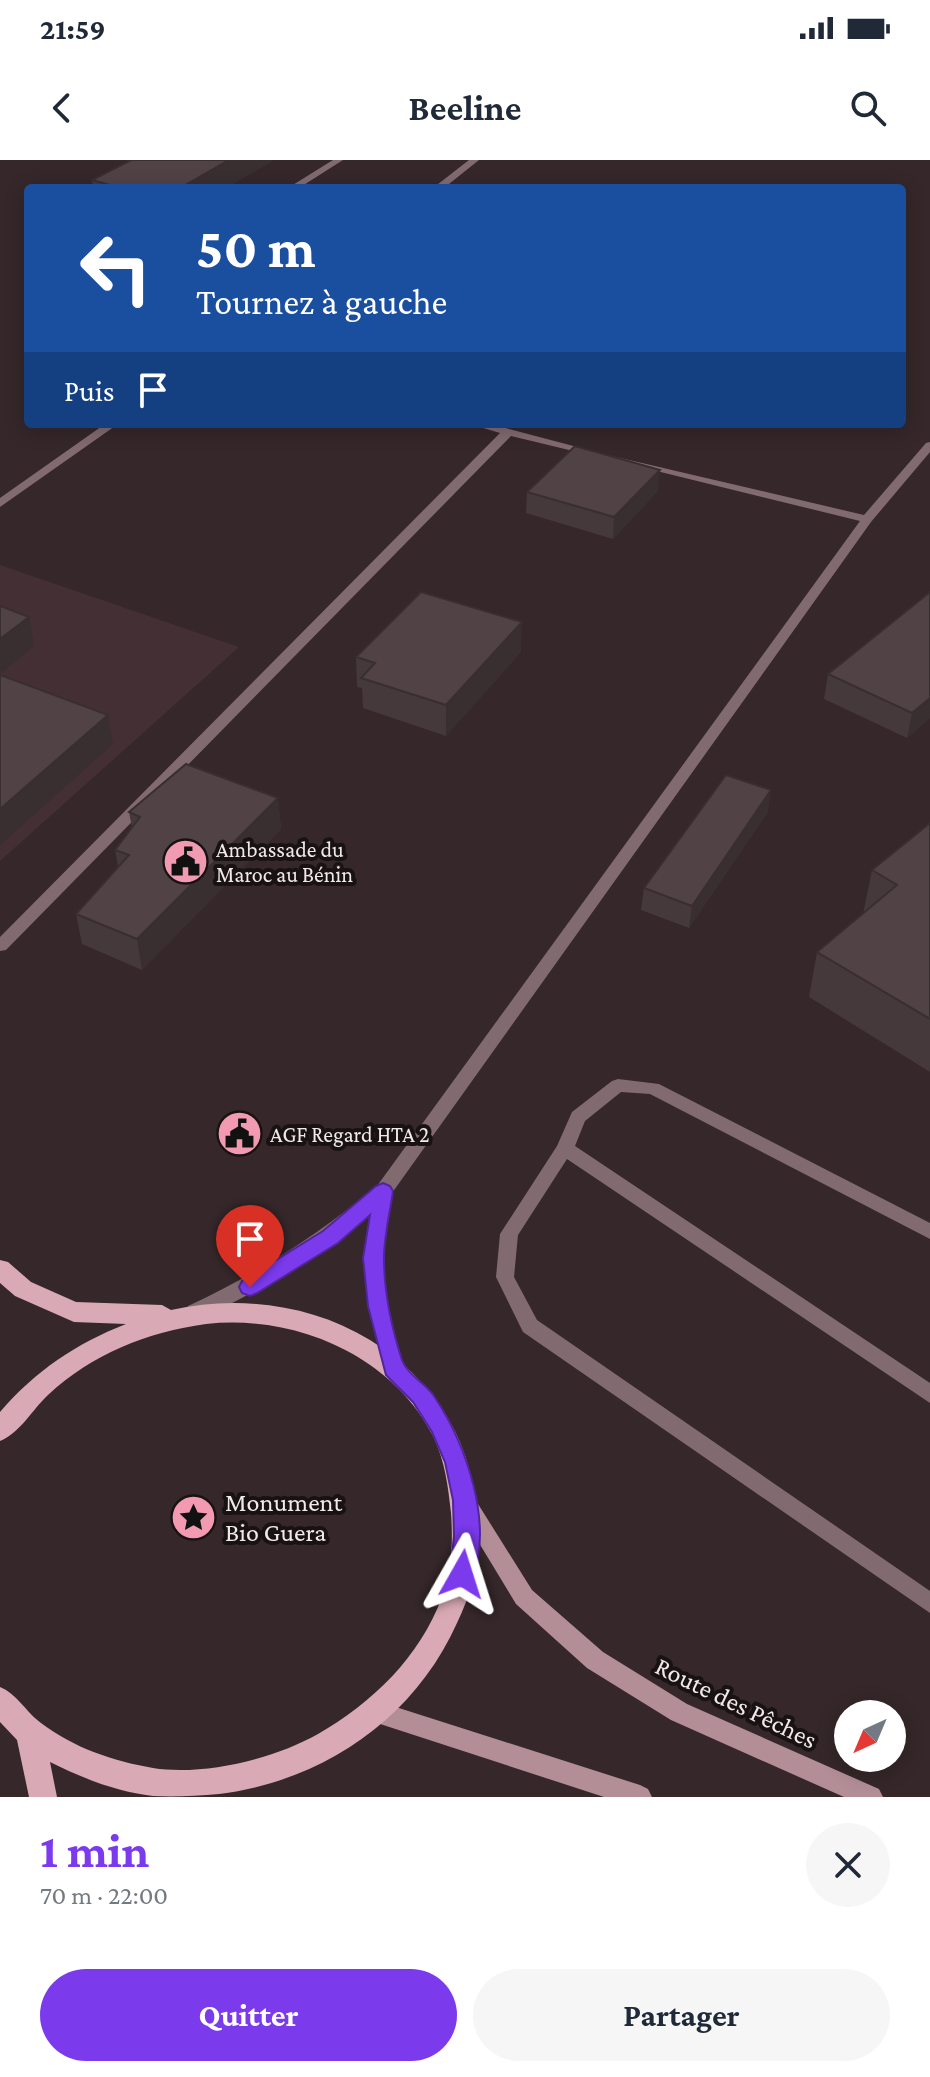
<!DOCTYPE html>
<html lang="fr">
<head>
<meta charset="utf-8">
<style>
	:root { --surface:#fff; --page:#f6f6f7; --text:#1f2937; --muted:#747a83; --accent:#7c3aed }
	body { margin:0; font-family:"Crimson Pro",serif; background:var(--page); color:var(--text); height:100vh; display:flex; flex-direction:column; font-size:30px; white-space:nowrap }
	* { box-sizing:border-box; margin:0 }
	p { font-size:26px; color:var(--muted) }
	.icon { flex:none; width:44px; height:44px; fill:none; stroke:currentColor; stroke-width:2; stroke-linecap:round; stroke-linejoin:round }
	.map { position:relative; height:1637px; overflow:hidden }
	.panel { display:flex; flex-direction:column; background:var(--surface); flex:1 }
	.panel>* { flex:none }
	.guide { position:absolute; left:24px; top:24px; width:882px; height:244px; border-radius:8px; box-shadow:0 4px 20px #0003; background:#1a4fa0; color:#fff; overflow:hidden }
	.needle { width:52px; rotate:224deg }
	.controls { position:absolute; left:834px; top:1540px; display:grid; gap:16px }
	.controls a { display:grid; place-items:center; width:72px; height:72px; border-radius:50%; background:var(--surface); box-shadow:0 4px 20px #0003; font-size:40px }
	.pin { position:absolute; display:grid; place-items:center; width:68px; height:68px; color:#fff; margin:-82px -34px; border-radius:50% 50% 50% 0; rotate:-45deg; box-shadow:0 0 8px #0007 }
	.pin .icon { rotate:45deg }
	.me { position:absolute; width:88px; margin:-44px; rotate:6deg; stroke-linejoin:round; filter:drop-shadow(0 0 6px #0008) }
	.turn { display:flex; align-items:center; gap:28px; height:168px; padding:0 40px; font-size:36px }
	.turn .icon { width:104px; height:104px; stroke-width:2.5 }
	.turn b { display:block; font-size:56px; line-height:68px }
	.then { display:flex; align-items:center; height:76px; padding:0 40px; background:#0003; gap:16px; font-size:30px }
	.round { display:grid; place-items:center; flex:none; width:84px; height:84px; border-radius:42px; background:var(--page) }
	.summary { display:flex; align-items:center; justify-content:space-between; height:136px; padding:0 40px }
	h1 { font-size:48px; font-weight:700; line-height:60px; color:var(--accent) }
	.action { display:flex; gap:16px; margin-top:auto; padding:16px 40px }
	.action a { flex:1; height:92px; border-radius:48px; background:var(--accent); color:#fff; font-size:32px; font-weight:700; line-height:92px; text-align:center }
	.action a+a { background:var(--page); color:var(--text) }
	.status { display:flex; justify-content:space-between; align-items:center; height:56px; padding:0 40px; background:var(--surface); direction:ltr }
	.status svg { height:22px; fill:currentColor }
	header { display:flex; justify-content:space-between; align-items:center; height:104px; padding:0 40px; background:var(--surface); font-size:36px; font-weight:700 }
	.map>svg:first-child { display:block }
</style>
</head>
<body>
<div class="status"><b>21:59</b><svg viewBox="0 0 49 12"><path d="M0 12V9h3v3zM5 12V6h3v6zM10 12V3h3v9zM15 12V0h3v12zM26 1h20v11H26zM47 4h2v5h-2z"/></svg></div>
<header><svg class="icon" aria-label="back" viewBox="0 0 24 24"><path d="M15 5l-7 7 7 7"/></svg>Beeline<svg class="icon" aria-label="search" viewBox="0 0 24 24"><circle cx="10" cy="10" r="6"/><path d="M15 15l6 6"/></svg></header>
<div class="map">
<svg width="930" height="1637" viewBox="0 0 930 1637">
	<rect width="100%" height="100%" fill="#35272a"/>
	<path fill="#442f34" d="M 0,405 L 239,487 L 0,701 Z"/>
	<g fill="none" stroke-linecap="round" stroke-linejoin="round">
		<path fill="#826b70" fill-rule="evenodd" d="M 333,0 L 343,0 L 299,28 L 288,28 Z
			M 618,919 L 659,924 L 930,1063 L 930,1079 L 650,934 L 621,932 L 585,961 L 575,986 L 930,1223 L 930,1243 L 567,999 L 518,1075 L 514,1117 L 537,1160 L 930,1431 L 930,1453 L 523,1172 L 496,1117 L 500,1074 L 557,986 L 572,952 L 612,921 Z"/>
		<path fill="#826b70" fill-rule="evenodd" d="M 469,0 L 479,0 L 444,28 L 433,28 Z
			M 105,264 L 118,264 L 0,347 L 0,338 Z
			M 470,264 L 490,264 L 600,293 L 594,296 L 511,276 L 6,790 L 0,791 L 0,777 L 500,273 Z
			M 930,282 L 930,292 L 871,362 L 392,1033 L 383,1098 L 387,1146 L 403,1209 L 400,1215 L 393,1217 L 386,1215 L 383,1209 L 369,1146 L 365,1098 L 371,1051 C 320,1095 263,1129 202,1158 L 195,1160 L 188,1158 L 186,1152 L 188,1146 C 257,1114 318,1075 377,1026 L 860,361 L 612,300 L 612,296 L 864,355 L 926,283 Z"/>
		<path fill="#b38e97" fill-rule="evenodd" d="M 466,1334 L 473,1336 L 532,1430 L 603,1492 L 687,1544 L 879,1629 L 883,1637 L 844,1637 L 671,1560 L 587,1508 L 516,1444 L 459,1350 L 456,1343 L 459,1336 Z
			M 377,1541 L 640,1625 L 648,1629 L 652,1637 L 604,1637 L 377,1563 L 369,1560 L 366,1552 L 369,1544 Z"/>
		<path fill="#d9a9b5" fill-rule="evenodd" d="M 0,1100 L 8,1102 L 31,1122 L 76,1142 L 162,1145 L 171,1150 C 238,1135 311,1144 370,1180 C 430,1217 469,1274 476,1346 C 477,1357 480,1370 479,1382 C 478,1410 469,1438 457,1463 C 414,1559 323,1621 219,1634 C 197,1636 174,1637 153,1636 C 117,1632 82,1618 50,1602 L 57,1637 L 29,1637 L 17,1580 L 0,1562 L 0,1527 C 17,1534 26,1552 41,1563 C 74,1588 113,1601 153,1608 C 203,1616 274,1599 318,1574 C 372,1543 420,1497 442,1437 C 452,1411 453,1381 451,1353 C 448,1326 445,1301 433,1276 C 392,1195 294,1154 206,1164 C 147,1172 92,1194 48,1235 C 33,1249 19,1274 0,1281 L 0,1252 C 35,1211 77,1183 126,1164 L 74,1162 L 15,1136 L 0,1123 Z"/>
	</g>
	<path fill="#46393b" d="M 274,0 L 226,28 L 93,28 L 92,20 Z
		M 658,331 L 613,379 L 526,353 L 527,332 Z
		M 930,432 L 930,558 L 907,578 L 824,539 L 828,514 Z
		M 521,492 L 446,576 L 363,548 L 362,528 L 357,527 L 356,497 Z
		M 278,638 L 281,669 L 142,810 L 82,784 L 76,754 L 118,707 L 115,690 L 132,668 L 129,652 Z
		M 768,652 L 689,768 L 641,750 L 644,728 Z
		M 930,663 L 930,912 L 809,837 L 817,792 L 863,754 L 872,710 Z"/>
	<path fill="#392e30" d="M 229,0 L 274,0 L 226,28 L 180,28 Z
		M 660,310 L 658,331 L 613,379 L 614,357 Z
		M 29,457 L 34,486 L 0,514 L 0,479 Z
		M 522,462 L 521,492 L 446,576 L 446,545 Z
		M 930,538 L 930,558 L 907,578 L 912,553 Z
		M 108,555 L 113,584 L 0,685 L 0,649 Z
		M 771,630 L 768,652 L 689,768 L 692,746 Z
		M 278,638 L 281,669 L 142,810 L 137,779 Z"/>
	<path fill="#514245" stroke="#392e30" stroke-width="2" d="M 131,0 L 229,0 L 180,28 L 120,28 L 92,20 Z
		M 575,286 L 660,310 L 614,357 L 527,332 Z
		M 421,432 L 522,462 L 446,545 L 361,518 L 375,503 L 356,497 Z
		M 930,432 L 930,538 L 912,553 L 828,514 Z
		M 0,446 L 29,457 L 0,479 Z
		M 0,515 L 108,555 L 0,649 Z
		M 186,604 L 278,638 L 137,779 L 76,754 L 129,695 L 115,690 L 140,657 L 129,652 Z
		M 726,615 L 771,630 L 692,746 L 644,728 Z
		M 930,663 L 930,859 L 817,792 L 897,725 L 872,710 Z"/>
	<path fill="#7c3aed" stroke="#51269a" stroke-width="2" d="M 383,1023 L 390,1026 L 393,1031 C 390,1053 384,1076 384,1098 C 384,1131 392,1169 402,1200 C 407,1214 426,1224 434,1236 C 466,1284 495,1365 471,1422 L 462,1425 L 453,1422 L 450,1414 L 454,1376 L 453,1340 L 445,1302 L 432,1272 L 413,1242 L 386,1215 L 368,1146 L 363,1098 L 370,1055 L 338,1083 L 257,1133 L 250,1136 L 242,1133 L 239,1127 L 242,1121 L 323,1071 L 376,1026 Z"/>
	<defs>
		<symbol id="civic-disc" viewBox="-11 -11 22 22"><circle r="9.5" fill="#f19ab1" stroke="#181213"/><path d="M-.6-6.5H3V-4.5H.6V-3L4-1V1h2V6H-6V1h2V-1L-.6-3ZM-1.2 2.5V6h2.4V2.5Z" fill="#111"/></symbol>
		<symbol id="sight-disc" viewBox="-11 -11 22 22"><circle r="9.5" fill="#f19ab1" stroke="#181213"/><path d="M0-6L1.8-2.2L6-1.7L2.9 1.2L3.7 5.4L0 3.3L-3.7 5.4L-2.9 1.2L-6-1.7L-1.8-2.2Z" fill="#111"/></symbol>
	</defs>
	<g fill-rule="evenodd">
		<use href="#civic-disc" x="160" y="676" width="51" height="51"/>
		<use href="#civic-disc" x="214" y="948" width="51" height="51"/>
		<use href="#sight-disc" x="168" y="1332" width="51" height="51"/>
	</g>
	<g text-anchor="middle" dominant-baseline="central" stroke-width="8" stroke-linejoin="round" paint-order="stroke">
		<g font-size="22" fill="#f2e9eb" stroke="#181213" text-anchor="start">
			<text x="216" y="689">Ambassade du<tspan x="216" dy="25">Maroc au Bénin</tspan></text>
			<text x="270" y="974">AGF Regard HTA 2</text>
		</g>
		<g font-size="26" fill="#f2e9eb" stroke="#181213" text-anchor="start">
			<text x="225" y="1342">Monument<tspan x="225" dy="30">Bio Guera</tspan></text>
		</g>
		<g font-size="26" fill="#f2e9eb" stroke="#181213">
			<text transform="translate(736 1543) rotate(26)">Route des Pêches</text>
		</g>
	</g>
</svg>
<div class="controls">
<a><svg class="needle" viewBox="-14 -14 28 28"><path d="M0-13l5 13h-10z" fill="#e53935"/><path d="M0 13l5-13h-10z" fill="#747a83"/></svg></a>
</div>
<div class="pin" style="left:250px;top:1127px;background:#d93025"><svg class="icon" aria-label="arrive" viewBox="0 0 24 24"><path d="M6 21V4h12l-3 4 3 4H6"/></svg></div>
<svg class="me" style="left:462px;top:1414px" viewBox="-20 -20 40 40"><path d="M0-17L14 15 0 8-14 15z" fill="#7c3aed" stroke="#fff" stroke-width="4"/></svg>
<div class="guide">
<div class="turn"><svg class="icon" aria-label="left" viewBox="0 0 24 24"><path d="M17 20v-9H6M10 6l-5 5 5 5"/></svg><div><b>50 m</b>Tournez à gauche</div></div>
<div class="then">Puis<svg class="icon" aria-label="arrive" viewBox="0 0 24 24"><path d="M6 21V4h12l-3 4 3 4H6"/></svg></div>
</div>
</div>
<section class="panel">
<div class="summary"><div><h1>1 min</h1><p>70 m · 22:00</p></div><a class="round"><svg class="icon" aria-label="close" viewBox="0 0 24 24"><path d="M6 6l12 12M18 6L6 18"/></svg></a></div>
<div class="action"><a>Quitter</a><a>Partager</a></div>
</section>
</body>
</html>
